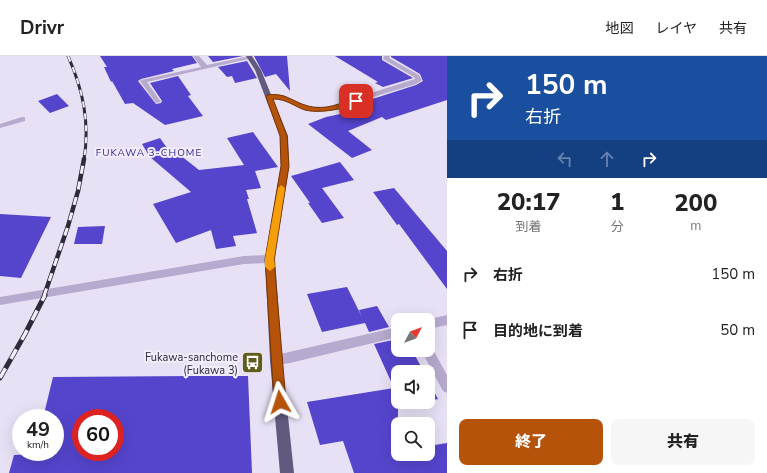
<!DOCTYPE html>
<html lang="ja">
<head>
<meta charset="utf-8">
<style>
	:root { --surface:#fff; --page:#f6f6f6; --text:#222; --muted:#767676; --line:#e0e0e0; --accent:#b45309 }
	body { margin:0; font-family:"Nunito Sans","Noto Sans JP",sans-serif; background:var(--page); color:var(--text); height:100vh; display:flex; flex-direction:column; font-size:15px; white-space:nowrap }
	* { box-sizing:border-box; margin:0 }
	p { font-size:13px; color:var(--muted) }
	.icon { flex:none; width:22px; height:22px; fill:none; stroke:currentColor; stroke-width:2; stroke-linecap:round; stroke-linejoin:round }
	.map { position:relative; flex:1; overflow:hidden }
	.panel { display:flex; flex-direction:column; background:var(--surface); width:320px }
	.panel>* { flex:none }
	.hud { background:#1a4fa0; color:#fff; overflow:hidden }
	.needle { width:26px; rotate:49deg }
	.buttons { position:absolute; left:391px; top:257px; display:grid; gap:8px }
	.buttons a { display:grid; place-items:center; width:44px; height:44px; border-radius:8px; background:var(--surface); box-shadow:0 4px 16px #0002; font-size:20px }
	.speed { position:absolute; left:12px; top:353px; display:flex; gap:8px; font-size:20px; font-weight:700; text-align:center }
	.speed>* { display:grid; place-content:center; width:52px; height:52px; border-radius:50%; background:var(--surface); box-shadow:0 4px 16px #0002; line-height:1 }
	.speed small { font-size:10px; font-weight:400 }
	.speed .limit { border:6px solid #d22; background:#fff; color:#111 }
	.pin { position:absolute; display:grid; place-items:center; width:34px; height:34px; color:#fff; margin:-17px; border-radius:8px; box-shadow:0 2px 6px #0006 }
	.me { position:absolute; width:44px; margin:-22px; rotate:354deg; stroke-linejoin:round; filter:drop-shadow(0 0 3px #0008) }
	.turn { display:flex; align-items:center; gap:14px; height:84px; padding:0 12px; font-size:18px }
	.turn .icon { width:52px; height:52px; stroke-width:2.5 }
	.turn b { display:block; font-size:28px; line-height:34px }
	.lanes { display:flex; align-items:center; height:38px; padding:0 12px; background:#0003; justify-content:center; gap:20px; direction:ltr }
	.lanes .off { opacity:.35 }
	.eta { display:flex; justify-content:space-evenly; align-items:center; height:68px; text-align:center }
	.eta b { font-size:24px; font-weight:800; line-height:28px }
	.action { display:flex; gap:8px; margin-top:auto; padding:8px 12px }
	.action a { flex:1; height:46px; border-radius:8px; background:var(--accent); color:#fff; font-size:16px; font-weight:800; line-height:46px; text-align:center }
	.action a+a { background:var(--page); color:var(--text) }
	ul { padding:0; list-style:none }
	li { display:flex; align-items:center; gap:12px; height:56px; padding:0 12px }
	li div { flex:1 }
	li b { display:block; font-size:15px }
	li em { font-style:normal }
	header { display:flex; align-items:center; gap:24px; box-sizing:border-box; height:56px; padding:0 20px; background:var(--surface); border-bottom:1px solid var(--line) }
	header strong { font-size:19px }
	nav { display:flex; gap:22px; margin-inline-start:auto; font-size:14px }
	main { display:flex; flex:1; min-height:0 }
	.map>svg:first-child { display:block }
</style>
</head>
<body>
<header>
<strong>Drivr</strong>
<nav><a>地図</a><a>レイヤ</a><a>共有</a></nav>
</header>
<main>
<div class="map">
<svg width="447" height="417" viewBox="0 0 447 417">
	<rect width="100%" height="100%" fill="#e8e0f5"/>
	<path fill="#5545cd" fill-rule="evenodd" d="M 100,0 L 192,0 L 197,7 L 172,13 L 174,15 L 141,23 L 138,25 L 156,48 L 161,47 L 162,45 L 150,27 L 178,20 L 191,39 L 188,40 L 203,60 L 165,69 L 133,47 L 125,48 L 112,25 L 111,26 L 104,11 L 107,11 Z
		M 208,0 L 243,0 L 213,6 Z
		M 254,0 L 287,0 L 290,35 L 276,18 L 265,21 Z
		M 335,0 L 382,0 L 382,4 L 413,22 L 383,31 L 375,27 L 378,26 Z
		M 391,0 L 447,0 L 447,44 L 386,64 L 382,61 L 348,75 L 372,94 L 352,102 L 308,68 L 326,61 L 364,53 L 363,46 L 416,29 L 423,25 L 420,18 L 391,1 Z
		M 247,5 L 257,22 L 235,27 L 232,20 L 227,21 L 218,11 Z
		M 57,38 L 69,50 L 50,57 L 38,45 Z
		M 253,76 L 278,111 L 255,115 L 261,132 L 246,134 L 249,143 L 247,143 L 257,177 L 233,180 L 236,190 L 216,193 L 211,174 L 176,187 L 153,148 L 191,136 L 150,101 L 142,88 L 160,82 L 174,102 L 180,99 L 199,114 L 244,109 L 227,82 Z
		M 340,106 L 354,124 L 322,132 L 344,162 L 322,167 L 308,147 L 310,147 L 291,120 Z
		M 394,132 L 447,195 L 447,233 L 399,168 L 397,169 L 373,136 Z
		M 0,158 L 51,161 L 21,222 L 0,220 Z
		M 105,170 L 102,188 L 74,188 L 78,171 Z
		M 347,231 L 362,261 L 359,254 L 377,250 L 389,271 L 369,276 L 365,267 L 322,276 L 307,238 Z
		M 398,283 L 398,294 L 412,294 L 424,316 L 398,316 L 398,346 L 424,346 L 398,351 L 398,398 L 428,398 L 428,390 L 447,387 L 447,417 L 354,417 L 343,385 L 320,389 L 307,346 L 394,332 L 374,288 Z
		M 191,320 L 248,320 L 252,417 L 9,417 L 14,399 L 34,398 L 35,396 L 55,396 L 55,362 L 43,362 L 53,321 ZM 81,362 L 115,362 L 115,396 L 81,396 Z
		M 428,325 L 438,343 L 428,345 Z"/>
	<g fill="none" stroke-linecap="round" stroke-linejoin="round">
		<path fill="#b6aace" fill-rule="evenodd" d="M 193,0 L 199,0 L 207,9 L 250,0 L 253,2 L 147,26 L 161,46 L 156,47 L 140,25 L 141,24 L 201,11 Z
			M 384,0 L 390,0 L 389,2 L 419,19 L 422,24 L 416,28 L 327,55 L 307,54 L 282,43 L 269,43 L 266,41 L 269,39 L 283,39 L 308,50 L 327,51 L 415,23 L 414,21 L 383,3 Z
			M 22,61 L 25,61 L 25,65 L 0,72 L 0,68 Z
			M 270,199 L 273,200 L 275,203 L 273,206 L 270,207 L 244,208 L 0,249 L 0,241 L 244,200 Z
			M 447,259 L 447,269 L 428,273 L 428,264 L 426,264 Z
			M 398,271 L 398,281 L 290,307 L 276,309 L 272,308 L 270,304 L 272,300 L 276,299 Z
			M 428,289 L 431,290 L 447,319 L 447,337 L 443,335 L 421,294 L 428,294 Z"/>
		<path fill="#625a7e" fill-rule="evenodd" d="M 246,0 L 252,0 L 261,14 L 288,80 L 289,110 L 275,203 L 282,304 L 294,417 L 280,417 L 270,304 L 265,203 L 281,110 L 280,80 L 255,14 Z"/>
		<defs>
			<path id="rail-far2" d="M 68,0 C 83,34 90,66 84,104"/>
			<path id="rail-far1" d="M 44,240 L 68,170 L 78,135 L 84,103"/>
			<path id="rail" d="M 0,322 L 25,278 L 45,239"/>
		</defs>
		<use href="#rail-far2" stroke="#2d2a3b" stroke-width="3"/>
		<use href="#rail-far1" stroke="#2d2a3b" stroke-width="4.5"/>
		<use href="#rail" stroke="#2d2a3b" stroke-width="5"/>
		<use href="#rail-far2" stroke="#f3edfb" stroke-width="2" stroke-dasharray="6" stroke-linecap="butt"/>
		<use href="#rail-far1" stroke="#f3edfb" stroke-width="3" stroke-dasharray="8" stroke-linecap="butt"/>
		<use href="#rail" stroke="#f3edfb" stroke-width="3.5" stroke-dasharray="11" stroke-linecap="butt"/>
	</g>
	<path fill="#b45309" stroke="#753606" d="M 267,39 C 286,36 292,46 308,50 C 324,55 341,47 356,43 L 359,45 C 348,53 319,58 305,54 C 293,50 287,43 273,43 L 287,80 L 289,110 L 274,203 L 286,346 L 284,350 L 280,352 L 276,350 L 274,346 L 265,203 L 281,110 L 280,80 L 266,41 Z"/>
	<path fill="#f59e0b" d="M 281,129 L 285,132 L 274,203 L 275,211 L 270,215 L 265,211 L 265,203 L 278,132 Z"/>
	<defs>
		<symbol id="bus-square" viewBox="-11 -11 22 22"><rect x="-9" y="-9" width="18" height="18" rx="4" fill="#605c1c" stroke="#f3edfb"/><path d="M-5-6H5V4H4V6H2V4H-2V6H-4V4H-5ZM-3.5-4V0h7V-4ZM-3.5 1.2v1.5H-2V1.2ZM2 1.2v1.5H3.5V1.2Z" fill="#fff"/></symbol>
	</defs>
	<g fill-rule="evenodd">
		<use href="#bus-square" x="240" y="294" width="25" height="25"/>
	</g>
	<g text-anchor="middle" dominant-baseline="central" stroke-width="4" stroke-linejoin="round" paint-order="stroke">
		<g font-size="10" letter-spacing="1" fill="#2a1e90" stroke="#f3edfb">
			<text x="149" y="97">FUKAWA 3-CHOME</text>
		</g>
		<g font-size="11" fill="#2d2a3b" stroke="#f3edfb" text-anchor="end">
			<text x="238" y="301">Fukawa-sanchome<tspan x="238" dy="13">(Fukawa 3)</tspan></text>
		</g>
	</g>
</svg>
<div class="buttons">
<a><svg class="needle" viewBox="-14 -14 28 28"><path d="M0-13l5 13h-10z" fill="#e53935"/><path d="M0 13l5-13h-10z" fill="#767676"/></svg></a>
<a><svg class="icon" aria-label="sound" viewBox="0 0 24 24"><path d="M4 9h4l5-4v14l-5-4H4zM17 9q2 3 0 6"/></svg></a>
<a><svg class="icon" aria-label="search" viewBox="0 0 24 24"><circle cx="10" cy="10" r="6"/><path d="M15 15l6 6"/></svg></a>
</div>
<div class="speed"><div>49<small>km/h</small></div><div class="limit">60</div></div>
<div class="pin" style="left:356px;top:45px;background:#d93025"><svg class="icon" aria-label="arrive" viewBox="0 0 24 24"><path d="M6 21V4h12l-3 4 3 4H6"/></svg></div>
<svg class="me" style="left:280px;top:346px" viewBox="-20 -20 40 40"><path d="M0-17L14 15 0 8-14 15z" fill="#b45309" stroke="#fff" stroke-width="4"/></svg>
</div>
<section class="panel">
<div class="hud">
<div class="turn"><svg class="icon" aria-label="right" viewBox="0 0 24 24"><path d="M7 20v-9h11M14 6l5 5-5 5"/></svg><div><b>150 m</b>右折</div></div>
<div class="lanes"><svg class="icon off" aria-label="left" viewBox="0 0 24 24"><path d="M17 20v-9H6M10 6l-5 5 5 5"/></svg><svg class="icon off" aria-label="ahead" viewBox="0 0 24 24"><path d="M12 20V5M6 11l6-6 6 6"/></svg><svg class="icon" aria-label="right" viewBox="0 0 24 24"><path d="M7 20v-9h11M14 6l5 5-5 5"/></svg></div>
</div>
<div class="eta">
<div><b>20:17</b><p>到着</p></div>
<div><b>1</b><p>分</p></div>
<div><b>200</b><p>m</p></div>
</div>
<ul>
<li><svg class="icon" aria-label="right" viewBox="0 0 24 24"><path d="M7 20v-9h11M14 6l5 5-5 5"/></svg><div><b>右折</b></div><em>150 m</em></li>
<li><svg class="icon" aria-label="arrive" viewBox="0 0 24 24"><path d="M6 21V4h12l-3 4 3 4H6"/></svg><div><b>目的地に到着</b></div><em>50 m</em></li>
</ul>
<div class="action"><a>終了</a><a>共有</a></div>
</section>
</main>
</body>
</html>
